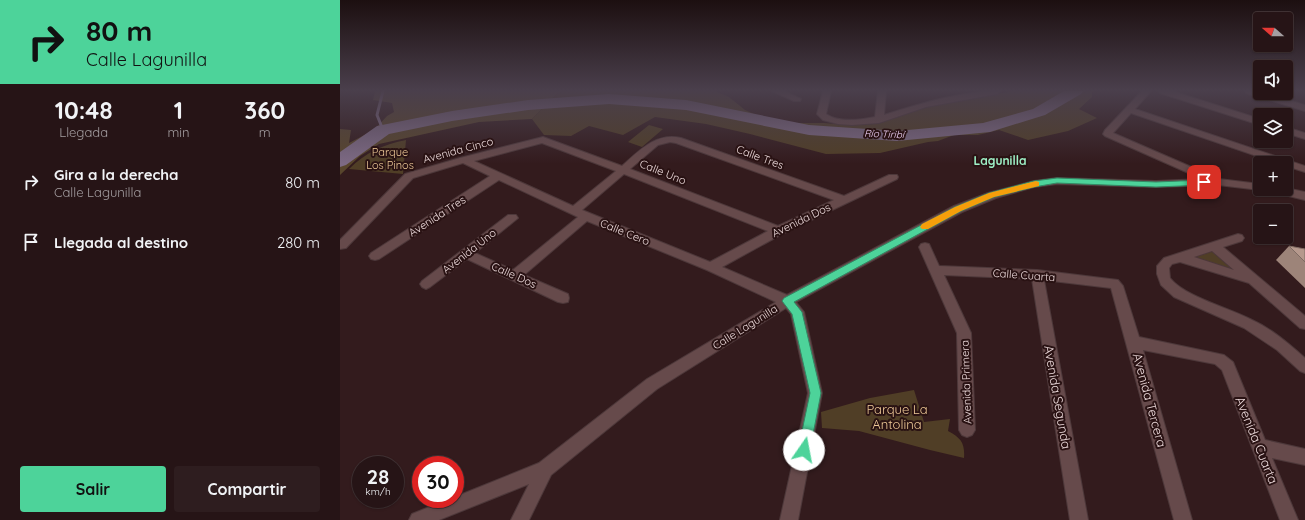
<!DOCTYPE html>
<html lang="es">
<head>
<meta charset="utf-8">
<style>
	:root { --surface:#261416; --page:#2e1d1f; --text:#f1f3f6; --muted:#a49ea1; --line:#423335; --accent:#4dd39a }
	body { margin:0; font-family:Quicksand,sans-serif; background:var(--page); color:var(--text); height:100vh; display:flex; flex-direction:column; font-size:15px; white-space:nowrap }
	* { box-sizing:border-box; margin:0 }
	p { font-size:13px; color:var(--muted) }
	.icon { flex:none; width:22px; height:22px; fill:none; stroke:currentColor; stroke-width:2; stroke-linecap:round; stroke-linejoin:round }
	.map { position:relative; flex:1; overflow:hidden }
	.details { display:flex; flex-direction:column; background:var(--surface); width:340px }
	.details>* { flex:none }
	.banner { background:#4dd39a; color:#111; overflow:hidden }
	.needle { width:26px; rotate:290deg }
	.fabs { position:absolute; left:913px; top:12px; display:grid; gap:8px }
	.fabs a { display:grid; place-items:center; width:40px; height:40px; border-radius:4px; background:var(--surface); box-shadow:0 1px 3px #0004,0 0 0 1px var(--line); font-size:20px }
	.speed { position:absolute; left:12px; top:456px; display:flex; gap:8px; font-size:20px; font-weight:700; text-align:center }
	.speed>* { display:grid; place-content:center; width:52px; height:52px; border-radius:50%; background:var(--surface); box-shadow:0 1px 3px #0004,0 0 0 1px var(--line); line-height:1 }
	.speed small { font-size:10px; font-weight:400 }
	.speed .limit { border:6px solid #d22; background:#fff; color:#111 }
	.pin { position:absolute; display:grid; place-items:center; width:34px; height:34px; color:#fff; margin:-17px; border-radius:8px; box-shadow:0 2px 6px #0006 }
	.me { position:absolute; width:44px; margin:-22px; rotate:12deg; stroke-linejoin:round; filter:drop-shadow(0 0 3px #0008) }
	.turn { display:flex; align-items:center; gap:14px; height:84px; padding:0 20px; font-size:18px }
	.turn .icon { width:52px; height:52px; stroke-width:2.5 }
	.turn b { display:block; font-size:28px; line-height:34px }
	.eta { display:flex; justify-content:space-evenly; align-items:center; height:68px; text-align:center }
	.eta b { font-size:24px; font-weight:700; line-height:28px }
	.action { display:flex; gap:8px; margin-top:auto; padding:8px 20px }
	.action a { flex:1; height:46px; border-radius:4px; background:var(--accent); color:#111; font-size:16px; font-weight:700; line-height:46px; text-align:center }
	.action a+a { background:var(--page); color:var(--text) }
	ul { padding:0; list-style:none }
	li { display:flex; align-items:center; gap:12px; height:60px; padding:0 20px }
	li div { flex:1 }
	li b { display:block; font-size:15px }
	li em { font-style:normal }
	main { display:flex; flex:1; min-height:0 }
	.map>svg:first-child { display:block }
</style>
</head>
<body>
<main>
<section class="details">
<div class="banner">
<div class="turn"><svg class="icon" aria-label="right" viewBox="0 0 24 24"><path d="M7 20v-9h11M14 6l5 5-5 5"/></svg><div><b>80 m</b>Calle Lagunilla</div></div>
</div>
<div class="eta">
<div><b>10:48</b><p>Llegada</p></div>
<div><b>1</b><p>min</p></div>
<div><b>360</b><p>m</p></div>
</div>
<ul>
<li><svg class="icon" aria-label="right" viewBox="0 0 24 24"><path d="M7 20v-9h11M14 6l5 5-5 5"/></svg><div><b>Gira a la derecha</b><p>Calle Lagunilla</p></div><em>80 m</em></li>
<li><svg class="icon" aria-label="arrive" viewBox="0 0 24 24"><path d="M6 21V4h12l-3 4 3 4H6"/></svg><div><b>Llegada al destino</b></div><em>280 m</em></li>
</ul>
<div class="action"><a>Salir</a><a>Compartir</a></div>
</section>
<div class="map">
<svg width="965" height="520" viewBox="0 0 965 520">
	<rect width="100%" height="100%" fill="#331b1d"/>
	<path fill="#503e26" d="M 220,91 L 375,91 L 389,97 L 405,110 L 421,117 L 451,123 L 484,123 L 508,125 L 534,124 L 592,105 L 674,91 L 752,91 L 752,97 L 739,109 L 757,118 L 728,131 L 688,140 L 659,130 L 638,135 L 614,135 L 598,141 L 588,142 L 540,153 L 486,154 L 410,134 L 366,124 L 315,117 L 283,135 L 249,126 L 231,136 L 204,135 L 192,119 Z
		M 309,125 L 323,129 L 302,147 L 288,142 Z
		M 66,140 L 63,174 L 9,169 C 25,153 44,144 66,140 Z
		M 875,250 L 906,277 L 849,258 Z
		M 574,390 L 584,422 L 610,419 L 608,431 C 621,438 625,443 624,458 L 590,450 L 519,431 L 482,428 L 481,412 L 530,398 Z"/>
	<path fill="#58452c" d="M 35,91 L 220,91 L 192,119 L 139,122 L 39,144 L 20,156 L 0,175 L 0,129 L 11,130 L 9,143 L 34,130 L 47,116 L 54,112 L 52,103 L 33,100 Z"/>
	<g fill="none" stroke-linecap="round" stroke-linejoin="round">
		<path stroke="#7d6a84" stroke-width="3" d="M 43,91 L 37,115 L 43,130"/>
		<path fill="#7d6a84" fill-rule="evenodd" d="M 724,91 L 743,91 L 741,94 L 705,115 L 650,132 L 557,141 L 469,135 L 346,110 L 269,104 L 188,110 L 112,121 L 49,134 L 6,165 L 0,167 L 0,152 L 37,126 L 112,111 L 188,100 L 269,94 L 346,100 L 469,125 L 557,131 L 643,123 L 693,109 Z"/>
		<defs>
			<path id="minor" d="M 432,91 L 444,91 L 461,99 L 460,101 L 454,101 Z
				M 483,91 L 491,91 L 486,114 C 499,123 520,120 535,117 L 538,91 L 546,91 L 544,115 C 582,103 621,91 661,91 L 657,94 L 586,107 L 539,123 L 512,125 L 498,124 L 483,120 L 477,114 Z
				M 802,91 L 811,91 L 795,109 L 965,166 L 965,172 L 946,166 L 946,163 L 937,163 L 791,113 L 773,133 L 879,179 L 920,184 L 920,189 L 924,189 L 920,190 L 878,185 L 816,187 L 717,184 L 694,187 L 656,198 L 622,212 L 456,302 L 464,312 L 482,393 L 458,520 L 440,520 L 468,393 L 451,314 L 446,308 L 317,389 L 211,475 L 189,520 L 171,520 L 189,484 L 99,520 L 69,520 L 72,514 L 109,499 L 115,499 L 115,497 L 199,463 L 307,379 L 436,302 L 367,270 L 247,221 L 184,275 L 228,294 L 229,298 L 228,302 L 223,303 L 218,302 L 127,259 L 90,287 L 86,289 L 82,287 L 80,284 L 82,281 L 168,215 L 176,215 L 178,218 L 135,253 L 173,270 L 238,217 L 159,180 L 39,259 L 35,260 L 31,259 L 29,256 L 31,253 L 150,176 L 123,163 L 73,178 L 6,248 L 0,249 L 0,240 L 65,174 L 120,158 L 203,137 L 282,166 C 299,151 316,132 341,138 L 504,196 L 549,175 L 557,175 L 558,177 L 557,179 L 442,234 L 382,267 L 447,295 L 614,206 L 648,193 L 694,181 L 717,178 L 816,181 L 862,179 L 765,136 L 763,134 L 765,130 ZM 330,142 L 336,143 L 494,200 L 438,226 L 290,169 L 318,145 ZM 202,143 L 276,171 L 233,206 L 134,161 ZM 284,174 L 428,231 L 370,262 L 242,210 Z
				M 819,91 L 832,91 L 920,119 L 920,125 L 820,93 Z
				M 905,91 L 918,91 L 920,93 L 925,93 L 965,105 L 965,111 L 906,93 Z
				M 946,127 L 965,133 L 965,139 L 946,133 Z
				M 946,188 L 965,192 L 965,200 L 928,191 L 927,189 Z
				M 898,234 L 902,235 L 904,238 L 902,241 L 883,247 L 965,316 L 965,329 L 960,328 L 909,283 L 840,262 L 832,264 L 829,268 L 830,278 C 845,297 890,308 912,320 C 932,329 949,344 965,358 L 965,373 L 960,371 L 937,350 L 904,328 L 834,297 L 821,285 L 817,274 L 817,266 L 824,258 ZM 872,251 L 894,270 L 854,257 Z
				M 585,243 L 589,244 L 599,266 L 697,270 L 778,280 L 783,286 L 799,337 L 884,355 L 893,362 L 925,440 L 965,449 L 965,465 L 932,458 L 958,520 L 940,520 L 882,370 L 875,364 L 803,350 L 852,520 L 834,520 L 771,288 L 704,280 L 748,520 L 730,520 L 692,279 L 604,275 L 631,333 L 635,430 L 632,435 L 627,437 L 622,435 L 619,430 L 617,333 L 579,247 L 581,244 Z"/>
		</defs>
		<use href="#minor" stroke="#4d383a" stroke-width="2"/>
		<use href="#minor" fill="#664a4b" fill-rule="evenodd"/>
	</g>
	<path fill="#9d8479" d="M 949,246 L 965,249 L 965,288 L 936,260 Z"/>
	<path fill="#b6998d" stroke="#7f6b63" d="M 949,246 L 965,249 L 965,262 Z"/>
	<linearGradient id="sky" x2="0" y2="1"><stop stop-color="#1c0f10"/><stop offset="0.55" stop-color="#4a3f4c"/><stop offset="1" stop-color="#4a3f4c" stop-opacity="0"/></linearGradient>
	<rect width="965" height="164" fill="url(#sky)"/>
	<path fill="#4dd39a" stroke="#328964" d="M 717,178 L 816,182 L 864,180 L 867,182 L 864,185 L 816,187 L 717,183 L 694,187 L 654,197 L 621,211 L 454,302 L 462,312 L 481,393 L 470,450 L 468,455 L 464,456 L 459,455 L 458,450 L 470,393 L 452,314 L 442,301 L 444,298 L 615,207 L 649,193 L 694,181 Z"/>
	<path fill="#f59e0b" d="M 696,181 L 699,182 L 699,186 L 654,197 L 621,211 L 588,229 L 582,229 L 580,227 L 582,224 L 615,207 L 649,193 Z"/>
	<g text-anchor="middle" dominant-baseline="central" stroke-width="4" stroke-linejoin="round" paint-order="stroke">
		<g font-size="10" font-style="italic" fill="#f3d5fc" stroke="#291213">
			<text transform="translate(544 134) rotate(2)">Río Tiribí</text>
		</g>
		<g font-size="11" fill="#eddbdc" stroke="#291213">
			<text transform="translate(118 150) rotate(-15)">Avenida Cinco</text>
			<text transform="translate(420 157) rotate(20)">Calle Tres</text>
			<text transform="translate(323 172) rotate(22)">Calle Uno</text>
			<text transform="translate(97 216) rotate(-33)">Avenida Tres</text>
			<text transform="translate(461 220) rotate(-26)">Avenida Dos</text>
			<text transform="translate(285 232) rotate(22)">Calle Cero</text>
			<text transform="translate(129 251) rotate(-38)">Avenida Uno</text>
			<text transform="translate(174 275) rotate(24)">Calle Dos</text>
			<text transform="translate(684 275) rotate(4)">Calle Cuarta</text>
			<text transform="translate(405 327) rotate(-32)">Calle Lagunilla</text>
			<text transform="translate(626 382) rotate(-92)">Avenida Primera</text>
		</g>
		<g font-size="11" fill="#edc897" stroke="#291213">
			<text x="50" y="152">Parque<tspan x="50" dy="13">Los Pinos</tspan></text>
		</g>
		<g font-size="12" font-weight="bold" fill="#9ef1c7" stroke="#291213">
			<text x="660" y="160">Lagunilla</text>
		</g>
		<g font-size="13" fill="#eddbdc" stroke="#291213">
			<text transform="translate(718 397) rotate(80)">Avenida Segunda</text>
			<text transform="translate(810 400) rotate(75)">Avenida Tercera</text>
			<text transform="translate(917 440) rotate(68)">Avenida Cuarta</text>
		</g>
		<g font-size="13" fill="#edc897" stroke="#291213">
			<text x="557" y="409">Parque La<tspan x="557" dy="15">Antolina</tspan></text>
		</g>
	</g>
</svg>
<div class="fabs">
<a><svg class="needle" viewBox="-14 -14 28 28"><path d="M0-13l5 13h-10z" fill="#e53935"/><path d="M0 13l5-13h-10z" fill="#a49ea1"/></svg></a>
<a><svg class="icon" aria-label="sound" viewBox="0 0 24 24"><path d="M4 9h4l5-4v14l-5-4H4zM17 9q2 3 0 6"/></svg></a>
<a><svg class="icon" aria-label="layers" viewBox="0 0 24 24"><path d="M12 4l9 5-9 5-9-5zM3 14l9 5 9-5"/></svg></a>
<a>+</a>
<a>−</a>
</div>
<div class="speed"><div>28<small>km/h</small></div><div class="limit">30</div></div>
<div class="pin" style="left:864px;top:182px;background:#d93025"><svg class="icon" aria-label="arrive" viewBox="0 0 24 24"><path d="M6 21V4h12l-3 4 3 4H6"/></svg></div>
<svg class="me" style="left:464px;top:450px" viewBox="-20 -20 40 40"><circle r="19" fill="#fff"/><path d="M0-13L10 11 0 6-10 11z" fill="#4dd39a"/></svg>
</div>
</main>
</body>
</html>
